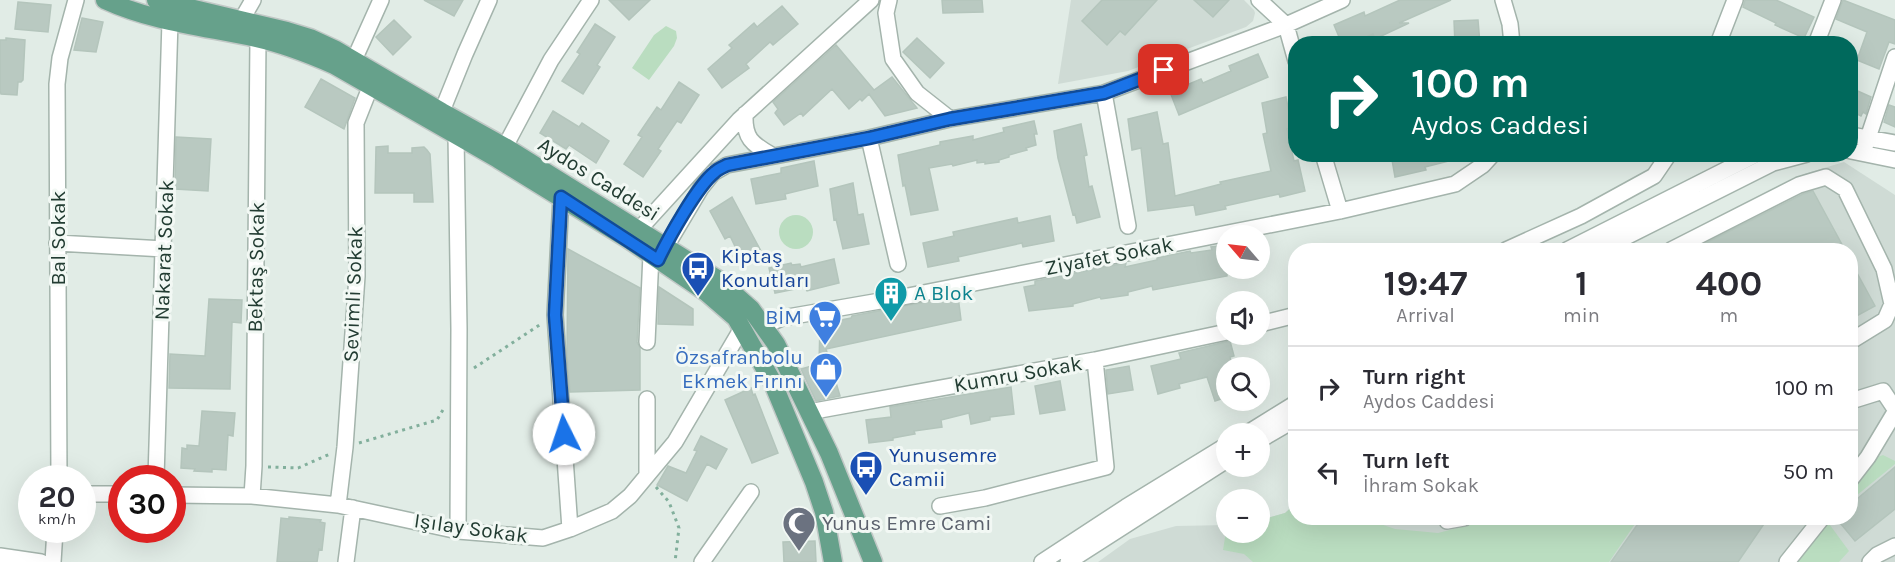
<!DOCTYPE html>
<html lang="en">
<head>
<meta charset="utf-8">
<style>
	:root { --surface:#fff; --page:#f7f7f7; --text:#2b2b33; --muted:#7c7c81; --line:#e1e1e2 }
	body { margin:0; font-family:Karla,sans-serif; background:var(--page); color:var(--text); height:100vh; display:flex; flex-direction:column; font-size:22px; white-space:nowrap }
	* { box-sizing:border-box; margin:0 }
	p { font-size:20px; color:var(--muted) }
	.icon { flex:none; width:33px; height:33px; fill:none; stroke:currentColor; stroke-width:2; stroke-linecap:round; stroke-linejoin:round }
	.map { position:relative; flex:1; overflow:hidden }
	.side { position:absolute; left:1288px; top:243px; width:570px; height:282px; display:flex; flex-direction:column; background:var(--surface); border-radius:24px; box-shadow:0 6px 24px #0002 }
	.side>* { flex:none }
	.banner { position:absolute; left:1288px; top:36px; width:570px; height:126px; border-radius:24px; box-shadow:0 6px 24px #0002; background:#00695c; color:#fff; overflow:hidden }
	.needle { width:39px; rotate:298deg }
	.fabs { position:absolute; left:1216px; top:225px; display:grid; gap:12px }
	.fabs a { display:grid; place-items:center; width:54px; height:54px; border-radius:50%; background:var(--surface); box-shadow:0 6px 24px #0002; font-size:30px }
	.speed { position:absolute; left:18px; top:465px; display:flex; gap:12px; font-size:30px; font-weight:700; text-align:center }
	.speed>* { display:grid; place-content:center; width:78px; height:78px; border-radius:50%; background:var(--surface); box-shadow:0 6px 24px #0002; line-height:1 }
	.speed small { font-size:15px; font-weight:400 }
	.speed .limit { border:9px solid #d22; background:#fff; color:#111 }
	.pin { position:absolute; display:grid; place-items:center; width:51px; height:51px; color:#fff; margin:-26px; border-radius:12px; box-shadow:0 3px 9px #0006 }
	.me { position:absolute; width:66px; margin:-33px; rotate:356deg; stroke-linejoin:round; filter:drop-shadow(0 0 4px #0008) }
	.turn { display:flex; align-items:center; gap:21px; height:126px; padding:0 24px; font-size:27px }
	.turn .icon { width:78px; height:78px; stroke-width:2.5 }
	.turn b { display:block; font-size:42px; line-height:51px }
	.eta { display:flex; justify-content:space-evenly; align-items:center; height:102px; text-align:center }
	.eta b { font-size:36px; font-weight:700; line-height:42px }
	ul { padding:0; list-style:none }
	li { display:flex; align-items:center; gap:18px; height:84px; padding:0 24px; border-top:2px solid var(--line) }
	li div { flex:1 }
	li b { display:block; font-size:22px }
	li em { font-style:normal }
	.map>svg:first-child { display:block }
</style>
</head>
<body>
<div class="map">
<svg width="1895" height="562" viewBox="0 0 1895 562">
	<rect width="100%" height="100%" fill="#e1ece6"/>
	<path fill="#cfdbd5" d="M 1071,0 L 1244,0 L 1254,10 L 1255,13 L 1253,21 L 1246,27 L 1128,71 L 1058,84 Z
		M 1844,162 L 1895,195 L 1895,562 L 1098,562 L 1130,539 L 1176,526 L 1227,525 L 1227,532 L 1260,532 L 1260,520 L 1285,513 L 1296,503 L 1296,518 L 1851,518 L 1851,250 L 1655,250 L 1804,174 Z"/>
	<path fill="#baddc0" d="M 666,26 L 676,31 L 677,38 L 674,46 L 649,80 L 632,68 L 654,35 Z
		M779 232a17 17 0 1 1 34 0a17 17 0 1 1-34 0Z
		M 1883,455 L 1895,461 L 1895,464 L 1851,500 L 1851,486 L 1872,459 Z
		M 1296,503 L 1296,518 L 1363,518 L 1395,529 L 1438,533 L 1465,526 L 1481,518 L 1639,518 L 1609,562 L 1253,562 L 1244,554 L 1223,550 L 1227,525 L 1227,532 L 1260,532 L 1260,520 L 1285,513 Z
		M 1826,518 L 1830,518 L 1827,521 L 1849,551 L 1839,562 L 1791,562 Z"/>
	<path fill="#b9c9c1" stroke="#b4c5bc" stroke-width="1.5" d="M 424,0 L 463,0 L 454,16 Z
		M 609,0 L 650,0 L 629,20 Z
		M 942,0 L 982,0 L 983,12 L 943,13 Z
		M 1102,0 L 1157,0 L 1125,35 L 1120,31 L 1107,45 L 1082,21 Z
		M 1194,0 L 1229,0 L 1213,17 Z
		M 1400,0 L 1451,0 L 1399,23 L 1409,23 L 1375,39 L 1373,34 L 1351,44 L 1342,44 L 1334,25 L 1364,12 L 1365,16 Z
		M 1745,0 L 1776,0 L 1814,17 L 1804,38 L 1775,25 L 1776,23 L 1743,7 Z
		M 1843,0 L 1895,20 L 1895,44 L 1889,42 L 1879,69 L 1857,60 L 1867,32 L 1836,19 Z
		M 18,2 L 51,5 L 48,32 L 15,29 Z
		M 782,6 L 798,24 L 773,45 L 770,42 L 746,64 L 749,68 L 722,88 L 708,69 L 732,48 L 729,45 L 754,23 L 757,27 Z
		M 82,18 L 103,22 L 96,52 L 74,50 Z
		M 394,20 L 411,37 L 393,55 L 376,37 Z
		M 1478,20 L 1480,44 L 1455,44 L 1454,21 Z
		M 595,24 L 615,37 L 597,65 L 600,67 L 583,94 L 562,81 L 580,54 L 577,52 Z
		M 6,38 L 25,40 L 23,80 L 21,82 L 18,82 L 17,95 L 1,94 L 0,91 L 0,40 L 6,40 Z
		M 917,38 L 944,63 L 930,78 L 903,52 Z
		M 836,45 L 874,90 L 892,77 L 917,108 L 885,116 L 869,94 L 862,101 L 860,99 L 849,109 L 832,89 L 803,116 L 801,113 L 784,125 L 775,113 L 778,109 L 773,102 Z
		M 1258,54 L 1268,77 L 1179,115 L 1170,92 L 1201,79 L 1203,83 L 1231,71 L 1229,66 Z
		M 321,79 L 355,98 L 344,129 L 305,107 Z
		M 679,82 L 699,95 L 681,123 L 677,121 L 658,149 L 661,151 L 643,177 L 624,164 L 642,137 L 638,135 L 657,107 L 661,110 Z
		M 1851,88 L 1871,97 L 1866,114 L 1863,112 L 1861,116 L 1851,111 Z
		M 1286,97 L 1292,128 L 1287,129 L 1294,161 L 1298,160 L 1305,191 L 1280,197 L 1279,194 L 1225,206 L 1226,209 L 1196,215 L 1194,205 L 1148,211 L 1141,148 L 1132,150 L 1128,119 L 1157,112 L 1163,144 L 1168,143 L 1175,196 L 1221,184 L 1220,182 L 1271,171 L 1263,134 L 1267,133 L 1262,103 Z
		M 1889,105 L 1895,107 L 1895,127 L 1884,122 Z
		M 553,111 L 579,127 L 582,123 L 609,141 L 596,163 L 569,145 L 566,149 L 540,133 Z
		M 1034,121 L 1037,134 L 1034,134 L 1036,145 L 1026,148 L 1027,150 L 1009,155 L 1009,157 L 999,160 L 999,162 L 985,164 L 985,162 L 977,163 L 977,160 L 953,166 L 952,164 L 929,168 L 938,210 L 911,215 L 905,185 L 903,186 L 898,155 L 940,145 L 940,142 L 973,136 L 973,140 L 1004,132 L 1003,128 Z
		M 1081,124 L 1087,155 L 1084,156 L 1089,187 L 1092,186 L 1100,217 L 1077,223 L 1075,214 L 1073,215 L 1058,158 L 1054,131 Z
		M 176,137 L 211,139 L 208,191 L 175,189 Z
		M 388,146 L 388,153 L 412,153 L 412,148 L 424,147 L 427,150 L 430,154 L 433,202 L 414,202 L 414,193 L 375,193 L 376,147 Z
		M 1391,154 L 1457,154 L 1457,159 L 1425,167 L 1426,170 L 1395,177 Z
		M 814,161 L 818,186 L 785,194 L 786,199 L 756,204 L 751,179 L 781,173 L 781,168 Z
		M 853,183 L 858,215 L 863,214 L 869,244 L 843,249 L 836,219 L 834,220 L 830,189 Z
		M 1813,191 L 1845,250 L 1692,250 L 1803,194 Z
		M 732,197 L 762,253 L 743,263 L 730,236 L 725,239 L 710,211 Z
		M 1050,216 L 1054,241 L 1023,247 L 1022,243 L 958,257 L 959,261 L 928,267 L 923,243 L 954,236 L 953,232 L 1017,218 L 1018,223 Z
		M 1227,245 L 1227,276 L 1153,290 L 1152,286 L 1128,292 L 1128,295 L 1101,299 L 1100,297 L 1073,304 L 1073,306 L 1029,311 L 1024,287 L 1035,285 L 1035,281 L 1126,263 L 1125,267 L 1157,260 L 1157,258 L 1190,251 L 1191,253 L 1212,250 L 1211,247 Z
		M 568,249 L 640,288 L 637,342 L 640,348 L 640,390 L 570,392 L 567,354 Z
		M 834,259 L 839,283 L 807,291 L 805,287 L 775,293 L 769,268 L 791,263 L 792,265 L 800,264 L 801,267 Z
		M 1851,262 L 1875,306 L 1851,319 Z
		M 659,287 L 693,309 L 693,325 L 658,324 Z
		M 958,296 L 961,320 L 826,349 L 840,396 L 816,401 L 801,369 L 819,364 L 820,324 L 851,318 L 852,316 Z
		M 209,299 L 242,300 L 241,323 L 232,322 L 230,389 L 169,388 L 170,354 L 205,356 Z
		M 1230,341 L 1234,356 L 1230,357 L 1232,365 L 1227,367 L 1227,397 L 1215,401 L 1207,377 L 1179,384 L 1180,388 L 1158,394 L 1151,366 L 1181,359 L 1179,353 Z
		M 1129,366 L 1133,390 L 1108,394 L 1106,370 Z
		M 1060,381 L 1065,410 L 1040,414 L 1035,386 Z
		M 1011,387 L 1014,414 L 990,417 L 990,420 L 971,424 L 969,413 L 941,420 L 942,427 L 914,431 L 915,434 L 893,438 L 893,440 L 869,443 L 866,420 L 891,417 L 890,407 Z
		M 751,388 L 753,395 L 755,394 L 778,453 L 752,463 L 725,400 Z
		M 202,411 L 235,413 L 233,436 L 228,435 L 226,470 L 212,469 L 212,472 L 194,471 L 195,469 L 181,468 L 182,448 L 187,449 L 187,445 L 199,446 Z
		M 701,436 L 727,449 L 716,469 L 707,464 L 687,501 L 657,485 L 668,466 L 686,473 L 697,451 L 694,450 Z
		M 1895,467 L 1895,509 L 1855,541 L 1836,518 L 1851,518 L 1851,504 Z
		M 289,517 L 321,520 L 320,522 L 325,523 L 322,550 L 319,549 L 317,562 L 277,562 L 281,518 L 289,519 Z
		M 1642,518 L 1768,518 L 1738,562 L 1611,562 Z
		M 815,541 L 816,562 L 784,562 L 783,542 Z"/>
	<g fill="none" stroke-linecap="round" stroke-linejoin="round">
		<defs>
			<path id="minor" d="M 889,0 L 886,13 L 893,59 L 917,93 L 950,119
				M 1259,0 L 1286,25 L 1296,61
				M 1503,0 L 1510,24 L 1512,44
				M 242,19 L 253,0
				M 1718,44 L 1735,0
				M 1816,44 L 1833,0
				M 354,60 L 381,0
				M 1104,93 L 1128,226
				M 745,114 C 744,140 753,144 773,156
				M 438,121 L 465,54 L 489,0
				M 456,135 L 459,329 L 458,531
				M 1851,135 L 1895,143
				M 869,138 L 898,264
				M 1851,151 L 1895,160
				M 1863,153 L 1895,57
				M 1323,154 L 1340,211
				M 500,156 L 551,60 L 591,0
				M 561,197 L 555,315 L 570,529
				M 634,241 L 645,223 L 739,120 L 871,0
				M 57,243 L 164,249
				M 1506,250 L 1581,216 L 1654,176 L 1669,154
				M 1567,250 L 1757,154
				M 1600,250 L 1773,163 L 1807,154
				M 1671,250 L 1799,185 L 1826,177 L 1845,189 L 1884,269 L 1892,304 L 1885,320 L 1851,341
				M 661,255 L 701,188 L 713,173 L 727,165 L 869,138 L 950,119 L 1104,93 L 1286,25 L 1342,0
				M 1260,324 L 1296,315
				M 764,326 L 782,318 L 903,297 L 1340,211 L 1455,184 L 1483,165 L 1493,154
				M 647,342 L 651,255
				M 1851,401 L 1883,391 L 1895,409
				M 809,412 L 1095,360 L 1227,332
				M 1246,434 L 1296,403
				M 1260,440 L 1296,419
				M 647,475 L 647,399
				M 59,478 L 57,84 L 60,58 L 76,0
				M 156,478 L 170,21
				M 1851,479 L 1868,457 L 1895,412
				M 82,494 L 122,494
				M 172,495 L 252,496 L 338,505 L 458,531 L 543,538 L 570,529 L 612,511 L 630,496 L 675,442 L 742,328
				M 252,496 L 254,466 L 258,39 L 260,29
				M 338,505 L 345,447 L 357,276 L 356,123 L 371,85
				M 940,506 L 985,498 L 1106,467 L 1095,360
				M 1446,518 L 1447,521 L 1464,518
				M 0,556 L 41,562
				M 53,562 L 55,530
				M 346,562 L 353,508
				M 702,562 L 751,492
				M 1042,562 L 1126,507 L 1227,445
				M 1068,562 L 1227,460
				M 1787,562 L 1822,518
				M 1870,562 L 1877,555 L 1895,546"/>
			<path id="major" d="M 105,0 C 153,22 206,27 256,38 C 283,44 309,54 334,65 L 498,159 L 628,239 L 706,292 L 736,318 L 772,381 L 814,482 L 824,512 L 833,562
				M 156,0 L 287,31 L 310,38 L 336,50 L 442,112 L 505,147 L 717,279 L 751,309 L 776,344 L 829,453 L 873,562"/>
		</defs>
		<use href="#minor" stroke="#a4b4ac" stroke-width="18"/>
		<use href="#major" stroke="#c1c8c6" stroke-width="21"/>
		<path stroke="#82af9c" stroke-width="3" stroke-dasharray="3 4.5" stroke-linecap="butt" d="M 474,368 L 541,324
			M 359,443 L 437,420 L 444,408
			M 268,467 L 298,468 L 330,454
			M 656,487 L 669,502 L 679,528 L 675,562"/>
		<use href="#minor" stroke="#fff" stroke-width="15"/>
		<use href="#major" stroke="#66a18b" stroke-width="18"/>
	</g>
	<g fill="none" stroke-linecap="round" stroke-linejoin="round">
		<defs>
			<path id="route" d="M 564,434 L 555,315 L 561,197 L 658,260 C 668,239 697,186 715,172 C 718,169 723,167 727,165 L 869,138 L 950,119 L 1104,93 L 1164,70"/>
		</defs>
		<use href="#route" stroke="#114b97" stroke-width="15"/>
		<use href="#route" stroke="#1a73e8" stroke-width="10"/>
	</g>
	<defs>
		<symbol id="bus-pin" viewBox="-11 -11 22 30"><path d="M0 17L-7.5 6A9.5 9.5 0 1 1 7.5 6Z" fill="#1a4fb4" stroke="#f2f8f4"/><path d="M-5-6H5V4H4V6H2V4H-2V6H-4V4H-5ZM-3.5-4V0h7V-4ZM-3.5 1.2v1.5H-2V1.2ZM2 1.2v1.5H3.5V1.2Z" fill="#fff"/></symbol>
		<symbol id="building-pin" viewBox="-11 -11 22 30"><path d="M0 17L-7.5 6A9.5 9.5 0 1 1 7.5 6Z" fill="#0f9aa8" stroke="#f2f8f4"/><path d="M-4-6H4V6H1V3H-1V6H-4ZM-2.5-4.3h1.7v1.8h-1.7ZM.8-4.3h1.7v1.8H.8ZM-2.5-1h1.7V.8h-1.7ZM.8-1h1.7V.8H.8Z" fill="#fff"/></symbol>
		<symbol id="supermarket-pin" viewBox="-11 -11 22 30"><path d="M0 17L-7.5 6A9.5 9.5 0 1 1 7.5 6Z" fill="#3f7fe0" stroke="#f2f8f4"/><path d="M-6-5.5h2.5l.6 2H6L4.5 2H-2.5L-4.4-4H-6ZM-1.5 3.2a1.3 1.3 0 1 0 .1 0ZM3 3.2a1.3 1.3 0 1 0 .1 0Z" fill="#fff"/></symbol>
		<symbol id="shop-pin" viewBox="-11 -11 22 30"><path d="M0 17L-7.5 6A9.5 9.5 0 1 1 7.5 6Z" fill="#3f7fe0" stroke="#f2f8f4"/><path d="M-5-2.5h2.3a2.7 3.5 0 0 1 5.4 0H5L5.5 6h-11ZM-1.5-2.5h3a1.5 2.3 0 0 0-3 0Z" fill="#fff"/></symbol>
		<symbol id="mosque-pin" viewBox="-11 -11 22 30"><path d="M0 17L-7.5 6A9.5 9.5 0 1 1 7.5 6Z" fill="#6b7280" stroke="#f2f8f4"/><path d="M3.5-4.9A6 6 0 1 0 3.5 4.9A5 5 0 1 1 3.5-4.9Z" fill="#fff"/></symbol>
	</defs>
	<g fill-rule="evenodd">
		<use href="#bus-pin" x="679" y="249" width="38" height="52"/>
		<use href="#building-pin" x="872" y="274" width="38" height="52"/>
		<use href="#supermarket-pin" x="806" y="298" width="38" height="52"/>
		<use href="#shop-pin" x="807" y="350" width="38" height="52"/>
		<use href="#bus-pin" x="847" y="448" width="38" height="52"/>
		<use href="#mosque-pin" x="780" y="504" width="38" height="52"/>
	</g>
	<g text-anchor="middle" dominant-baseline="central" stroke-width="6" stroke-linejoin="round" paint-order="stroke">
		<g font-size="21" fill="#223c32" stroke="#f2f8f4">
			<text transform="translate(599 179) rotate(32)">Aydos Caddesi</text>
			<text transform="translate(58 238) rotate(-90)">Bal Sokak</text>
			<text transform="translate(164 250) rotate(-88)">Nakarat Sokak</text>
			<text transform="translate(1109 256) rotate(-11)">Ziyafet Sokak</text>
			<text transform="translate(256 267) rotate(-89)">Bektaş Sokak</text>
			<text transform="translate(353 294) rotate(-88)">Sevimli Sokak</text>
			<text transform="translate(1018 374) rotate(-10)">Kumru Sokak</text>
			<text transform="translate(471 528) rotate(8)">Işılay Sokak</text>
		</g>
		<g font-size="21" fill="#164399" stroke="#f2f8f4" text-anchor="start">
			<text x="721" y="256">Kiptaş<tspan x="721" dy="24">Konutları</tspan></text>
			<text x="889" y="455">Yunusemre<tspan x="889" dy="24">Cami̇i̇</tspan></text>
		</g>
		<g font-size="21" fill="#0d838f" stroke="#f2f8f4" text-anchor="start">
			<text x="914" y="293">A Blok</text>
		</g>
		<g font-size="21" fill="#366cbe" stroke="#f2f8f4" text-anchor="end">
			<text x="802" y="317">BİM</text>
			<text x="803" y="357">Özsafranbolu<tspan x="803" dy="24">Ekmek Fırını</tspan></text>
		</g>
		<g font-size="21" fill="#5b616d" stroke="#f2f8f4" text-anchor="start">
			<text x="822" y="523">Yunus Emre Cami</text>
		</g>
	</g>
</svg>
<div class="fabs">
<a><svg class="needle" viewBox="-14 -14 28 28"><path d="M0-13l5 13h-10z" fill="#e53935"/><path d="M0 13l5-13h-10z" fill="#7c7c81"/></svg></a>
<a><svg class="icon" aria-label="sound" viewBox="0 0 24 24"><path d="M4 9h4l5-4v14l-5-4H4zM17 9q2 3 0 6"/></svg></a>
<a><svg class="icon" aria-label="search" viewBox="0 0 24 24"><circle cx="10" cy="10" r="6"/><path d="M15 15l6 6"/></svg></a>
<a>+</a>
<a>−</a>
</div>
<div class="speed"><div>20<small>km/h</small></div><div class="limit">30</div></div>
<div class="pin" style="left:1164px;top:70px;background:#d93025"><svg class="icon" aria-label="arrive" viewBox="0 0 24 24"><path d="M6 21V4h12l-3 4 3 4H6"/></svg></div>
<svg class="me" style="left:564px;top:434px" viewBox="-20 -20 40 40"><circle r="19" fill="#fff"/><path d="M0-13L10 11 0 6-10 11z" fill="#1a73e8"/></svg>
<div class="banner">
<div class="turn"><svg class="icon" aria-label="right" viewBox="0 0 24 24"><path d="M7 20v-9h11M14 6l5 5-5 5"/></svg><div><b>100 m</b>Aydos Caddesi</div></div>
</div>
<section class="side">
<div class="eta">
<div><b>19:47</b><p>Arrival</p></div>
<div><b>1</b><p>min</p></div>
<div><b>400</b><p>m</p></div>
</div>
<ul>
<li><svg class="icon" aria-label="right" viewBox="0 0 24 24"><path d="M7 20v-9h11M14 6l5 5-5 5"/></svg><div><b>Turn right</b><p>Aydos Caddesi</p></div><em>100 m</em></li>
<li><svg class="icon" aria-label="left" viewBox="0 0 24 24"><path d="M17 20v-9H6M10 6l-5 5 5 5"/></svg><div><b>Turn left</b><p>İhram Sokak</p></div><em>50 m</em></li>
</ul>
</section>
</div>
</body>
</html>
